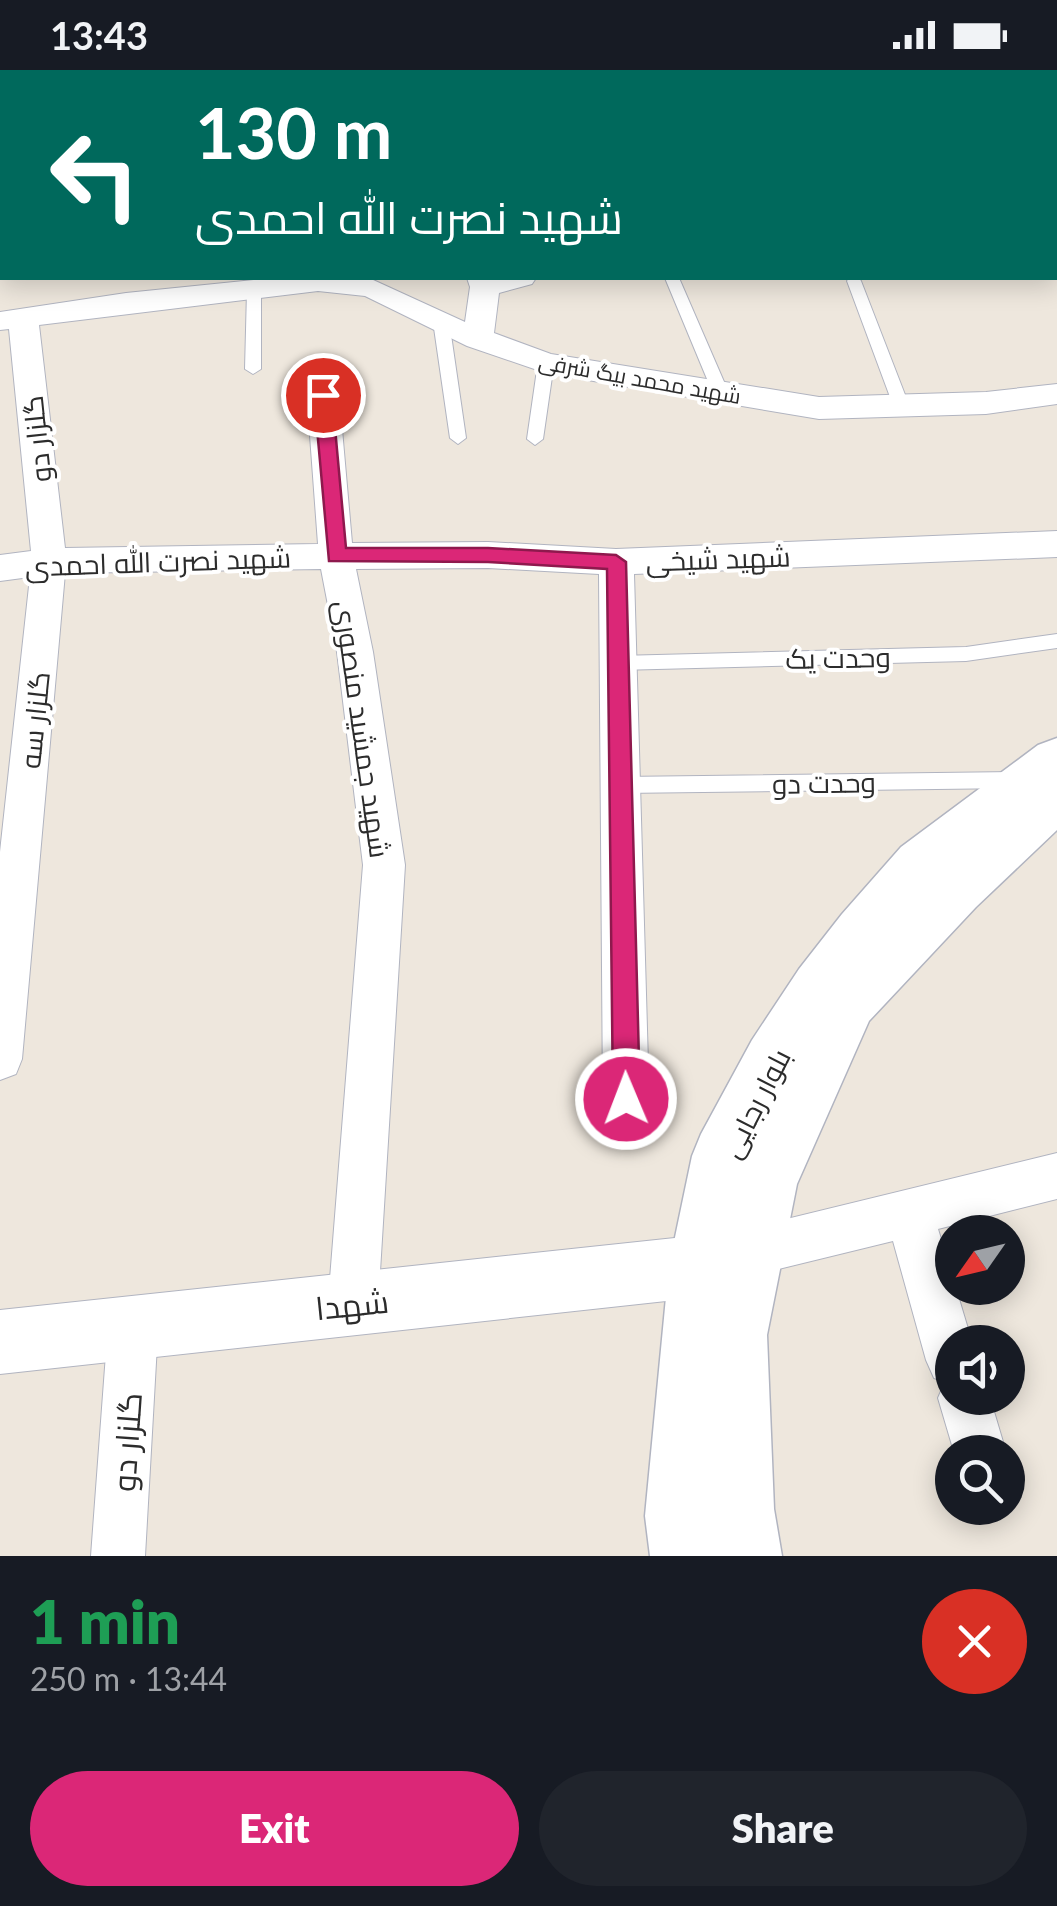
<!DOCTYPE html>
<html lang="en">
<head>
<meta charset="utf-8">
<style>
	:root { --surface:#171b24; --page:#20242c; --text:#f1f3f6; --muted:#9ea1a6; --accent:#db2777 }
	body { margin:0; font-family:Lato,Cairo,sans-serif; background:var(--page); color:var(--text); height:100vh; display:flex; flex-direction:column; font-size:38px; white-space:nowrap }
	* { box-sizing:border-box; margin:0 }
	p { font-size:32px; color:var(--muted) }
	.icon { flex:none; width:55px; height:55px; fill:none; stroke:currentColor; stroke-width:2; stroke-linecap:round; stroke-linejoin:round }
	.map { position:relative; height:1486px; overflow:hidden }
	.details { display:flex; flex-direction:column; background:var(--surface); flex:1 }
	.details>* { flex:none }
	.hud { position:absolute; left:0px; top:0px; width:1058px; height:210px; box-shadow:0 5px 25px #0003; background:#00695c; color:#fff; overflow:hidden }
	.needle { width:65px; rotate:236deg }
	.controls { position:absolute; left:935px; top:1145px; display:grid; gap:20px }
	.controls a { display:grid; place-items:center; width:90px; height:90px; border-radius:50%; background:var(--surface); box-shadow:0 5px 25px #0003; font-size:50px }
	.pin { position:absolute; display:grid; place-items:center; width:85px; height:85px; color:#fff; margin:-42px; border:5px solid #fff; border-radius:50%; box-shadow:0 2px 10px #0007 }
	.me { position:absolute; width:110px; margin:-55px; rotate:359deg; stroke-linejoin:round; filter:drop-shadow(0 0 8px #0008) }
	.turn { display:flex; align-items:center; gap:35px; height:210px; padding:0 30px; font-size:45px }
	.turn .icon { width:130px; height:130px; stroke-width:2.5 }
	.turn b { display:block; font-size:70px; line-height:85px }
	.round { display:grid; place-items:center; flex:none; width:105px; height:105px; border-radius:52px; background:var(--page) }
	.summary { display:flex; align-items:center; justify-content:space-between; height:170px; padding:0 30px }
	h1 { font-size:60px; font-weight:800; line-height:75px; color:#1e9e55 }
	.cta { display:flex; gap:20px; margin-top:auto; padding:20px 30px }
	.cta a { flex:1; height:115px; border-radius:60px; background:var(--accent); color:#fff; font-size:40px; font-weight:800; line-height:115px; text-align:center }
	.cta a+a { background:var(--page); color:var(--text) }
	.status { display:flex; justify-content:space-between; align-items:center; height:70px; padding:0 50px; background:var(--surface); direction:ltr }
	.status svg { height:28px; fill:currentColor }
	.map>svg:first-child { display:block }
</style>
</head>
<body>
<div class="status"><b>13:43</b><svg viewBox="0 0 49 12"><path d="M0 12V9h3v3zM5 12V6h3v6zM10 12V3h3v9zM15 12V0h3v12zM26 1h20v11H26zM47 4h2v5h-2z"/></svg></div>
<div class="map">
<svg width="1057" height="1486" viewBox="0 0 1057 1486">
	<rect width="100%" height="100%" fill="#eee7dd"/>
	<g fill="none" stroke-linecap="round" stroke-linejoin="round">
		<defs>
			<path id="service" d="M 604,0 L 616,0 L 616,2 L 604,2 Z
				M 665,208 L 679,208 L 728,321 L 726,325 L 720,326 L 712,321 Z
				M 849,208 L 859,208 L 861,211 L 909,335 L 907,339 L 901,340 L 893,335 L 847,211 Z
				M 254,216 L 261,221 L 261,299 L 253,304 L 245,299 L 247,221 Z
				M 441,246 L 449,251 L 466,368 L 458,374 L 450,368 L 433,251 Z
				M 546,288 L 554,293 L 543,369 L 535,375 L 527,369 L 538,293 Z
				M 1057,564 L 1057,578 L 966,591 L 618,600 L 609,593 L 618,586 L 966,577 Z
				M 1014,702 L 1021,704 L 1024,710 L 1021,716 L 1014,718 L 621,723 L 614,721 L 611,715 L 614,709 L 621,707 Z"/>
			<path id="minor" d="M 104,0 L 130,0 L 132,2 L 106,2 Z
				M 748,0 L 780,0 L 782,2 L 750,2 Z
				M 970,0 L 996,0 L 996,2 L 971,2 Z
				M 1055,12 L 1057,12 L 1057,28 L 1055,28 Z
				M 0,116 L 2,116 L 2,132 L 0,132 Z
				M 274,208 L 371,209 L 465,252 L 470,217 L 467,208 L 536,208 L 532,214 L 499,223 L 494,263 L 551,284 L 819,327 L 986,322 L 1057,314 L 1057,334 L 986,344 L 819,349 L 546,303 L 467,276 L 365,226 L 318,221 L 39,255 L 65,478 L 318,474 L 307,325 L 312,318 L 323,315 L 334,318 L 339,325 L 352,473 L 488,472 L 616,479 L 1057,461 L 1057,487 L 634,504 L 649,1029 L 642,1045 L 626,1051 L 610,1045 L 603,1029 L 599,504 L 488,498 L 356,499 L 373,582 L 405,795 L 378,1234 L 371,1252 L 353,1259 L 335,1252 L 328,1234 L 363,795 L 337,582 L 321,499 L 65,503 L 22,989 L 16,1004 L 0,1010 L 0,782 L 30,507 L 0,511 L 0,485 L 31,481 L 9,259 L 0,260 L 0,242 L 126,223 Z
				M 1057,1083 L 1057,1129 L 938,1159 L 972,1272 L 952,1272 L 952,1328 L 990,1328 L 1006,1382 L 954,1382 L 938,1328 L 945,1312 L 934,1308 L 926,1290 L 893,1171 L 750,1206 L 733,1199 L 726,1182 L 733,1165 L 750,1158 Z
				M 133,1232 L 151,1239 L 158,1257 L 145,1486 L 91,1486 L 108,1257 L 115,1239 Z"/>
			<path id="tertiary" d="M 0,18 L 2,19 L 2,38 L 0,38 Z
				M 703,1165 L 725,1174 L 734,1196 L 725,1218 L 703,1227 L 0,1304 L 0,1240 Z"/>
			<path id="secondary" d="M 926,0 L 963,0 L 964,2 L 928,2 Z
				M 1055,82 L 1057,82 L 1057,105 L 1055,105 Z
				M 1057,668 L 1057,760 L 976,837 L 869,951 L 797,1114 L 767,1265 L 774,1439 L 782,1486 L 650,1486 L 645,1446 L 669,1196 L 692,1086 L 701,1064 L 752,970 L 799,899 L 842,844 L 901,777 L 1038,675 Z"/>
		</defs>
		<use href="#service" stroke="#b1b4c0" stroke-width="2"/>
		<use href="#minor" stroke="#b1b4c0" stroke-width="2"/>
		<use href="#tertiary" stroke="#b1b4c0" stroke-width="2"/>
		<use href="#secondary" stroke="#b1b4c0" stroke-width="3"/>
		<use href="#service" fill="#fff" fill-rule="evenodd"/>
		<use href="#minor" fill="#fff" fill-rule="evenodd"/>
		<use href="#tertiary" fill="#fff" fill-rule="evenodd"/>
		<use href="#secondary" fill="#fff" fill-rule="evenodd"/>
	</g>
	<path fill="#db2777" stroke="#8e194d" stroke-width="2.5" d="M 323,319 L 332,325 L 346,478 L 488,478 L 616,485 L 626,492 L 640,1029 L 636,1038 L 626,1042 L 617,1038 L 613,1029 L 607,499 L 488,492 L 329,491 L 314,325 Z"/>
	<g text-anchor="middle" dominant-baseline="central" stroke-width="8" stroke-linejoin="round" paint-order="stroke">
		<g font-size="22" fill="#2c2c2c" stroke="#fff">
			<text transform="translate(640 308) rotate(10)">شهید محمد بیگ شرفی</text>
		</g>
		<g font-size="28" fill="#2c2c2c" stroke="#fff">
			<text transform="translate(36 369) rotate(-96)">گلزار دو</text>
			<text transform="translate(718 488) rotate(-2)">شهید شیخی</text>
			<text transform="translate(158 491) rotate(-2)">شهید نصرت الله احمدی</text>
			<text transform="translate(838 587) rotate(-1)">وحدت یک</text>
			<text transform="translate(34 650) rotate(-84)">گلزار سه</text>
			<text transform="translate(363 659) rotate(82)">شهید جمشید منصوری</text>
			<text transform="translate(824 712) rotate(-1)">وحدت دو</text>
			<text transform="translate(755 1033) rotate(-63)">بلوار رجایی</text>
		</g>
		<g font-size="32" fill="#2c2c2c" stroke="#fff">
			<text transform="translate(352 1234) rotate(-6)">شهدا</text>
			<text transform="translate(126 1372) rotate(-86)">گلزار دو</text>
		</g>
	</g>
</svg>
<div class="controls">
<a><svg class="needle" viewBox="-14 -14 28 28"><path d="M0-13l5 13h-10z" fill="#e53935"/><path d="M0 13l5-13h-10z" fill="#9ea1a6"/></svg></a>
<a><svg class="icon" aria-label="sound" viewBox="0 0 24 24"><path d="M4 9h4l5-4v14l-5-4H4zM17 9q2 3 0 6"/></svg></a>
<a><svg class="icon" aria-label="search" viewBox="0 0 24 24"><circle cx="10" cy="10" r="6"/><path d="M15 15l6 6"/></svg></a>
</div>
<div class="pin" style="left:323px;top:325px;background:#d93025"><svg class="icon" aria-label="arrive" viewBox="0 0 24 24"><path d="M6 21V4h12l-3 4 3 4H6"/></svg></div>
<svg class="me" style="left:626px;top:1029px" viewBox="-20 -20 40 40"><circle r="17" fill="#db2777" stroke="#fff" stroke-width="3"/><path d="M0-11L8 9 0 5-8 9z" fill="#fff"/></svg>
<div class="hud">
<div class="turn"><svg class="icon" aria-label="left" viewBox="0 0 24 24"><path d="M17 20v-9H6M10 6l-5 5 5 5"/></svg><div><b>130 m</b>شهید نصرت الله احمدی</div></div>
</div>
</div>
<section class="details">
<div class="summary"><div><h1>1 min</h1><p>250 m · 13:44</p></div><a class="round" style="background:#d93025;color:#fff"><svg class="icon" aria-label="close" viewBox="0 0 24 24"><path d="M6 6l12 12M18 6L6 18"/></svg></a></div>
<div class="cta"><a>Exit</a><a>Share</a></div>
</section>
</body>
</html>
